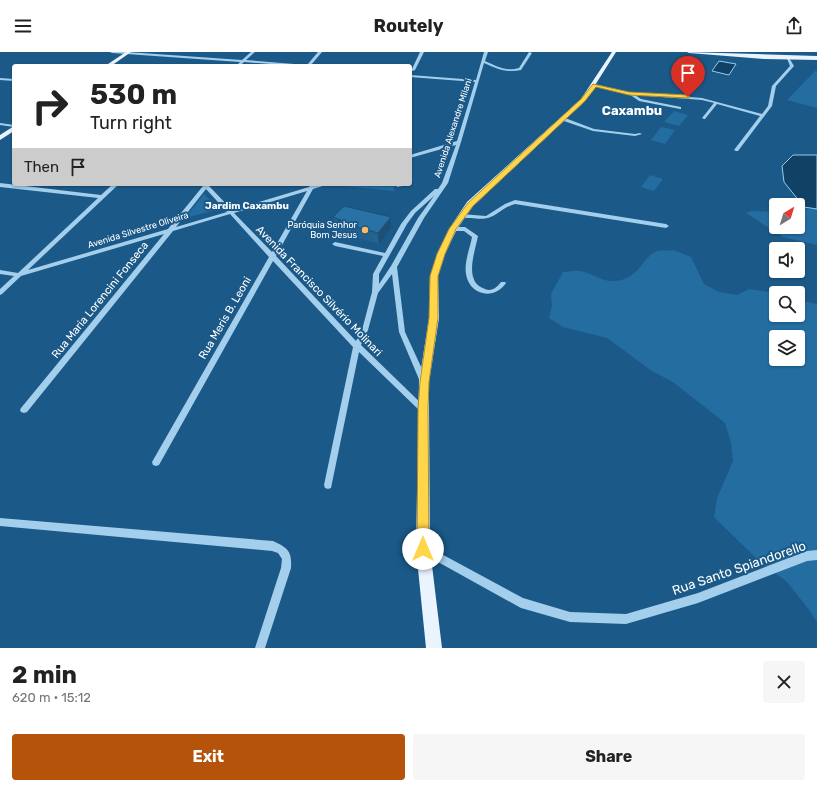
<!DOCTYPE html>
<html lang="en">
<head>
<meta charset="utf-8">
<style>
	:root { --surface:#fff; --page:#f6f6f6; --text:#222; --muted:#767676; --accent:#b45309 }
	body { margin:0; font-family:Rubik,sans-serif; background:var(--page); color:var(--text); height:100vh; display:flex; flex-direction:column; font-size:15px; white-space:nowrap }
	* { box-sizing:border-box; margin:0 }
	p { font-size:13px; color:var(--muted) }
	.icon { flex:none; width:22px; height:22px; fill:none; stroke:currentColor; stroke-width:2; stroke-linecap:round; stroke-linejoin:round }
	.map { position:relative; height:596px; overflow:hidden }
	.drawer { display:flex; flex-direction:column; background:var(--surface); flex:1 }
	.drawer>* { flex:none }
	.top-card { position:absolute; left:12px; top:12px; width:400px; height:122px; border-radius:4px; box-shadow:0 1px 3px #0004; background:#fff; color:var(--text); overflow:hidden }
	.needle { width:26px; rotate:38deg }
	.tools { position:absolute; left:769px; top:146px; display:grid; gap:8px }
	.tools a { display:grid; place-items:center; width:36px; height:36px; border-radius:4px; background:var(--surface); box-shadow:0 1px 3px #0004; font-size:20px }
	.pin { position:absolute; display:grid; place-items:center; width:34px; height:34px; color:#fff; margin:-41px -17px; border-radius:50% 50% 50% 0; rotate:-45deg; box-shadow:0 0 4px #0007 }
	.pin .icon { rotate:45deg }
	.me { position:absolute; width:44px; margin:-22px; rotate:0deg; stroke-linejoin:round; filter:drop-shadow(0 0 3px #0008) }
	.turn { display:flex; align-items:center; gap:14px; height:84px; padding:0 12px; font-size:18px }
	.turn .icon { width:52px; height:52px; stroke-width:2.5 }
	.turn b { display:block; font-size:28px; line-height:34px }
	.then { display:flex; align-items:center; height:38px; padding:0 12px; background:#0003; gap:8px; font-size:15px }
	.round { display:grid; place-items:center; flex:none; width:42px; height:42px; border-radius:4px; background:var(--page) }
	.summary { display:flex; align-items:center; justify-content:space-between; height:68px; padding:0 12px }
	h1 { font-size:24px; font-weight:700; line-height:30px }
	.primary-button { display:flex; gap:8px; margin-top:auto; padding:8px 12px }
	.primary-button a { flex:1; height:46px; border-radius:4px; background:var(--accent); color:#fff; font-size:16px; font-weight:700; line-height:46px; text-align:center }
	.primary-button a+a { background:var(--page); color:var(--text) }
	header { display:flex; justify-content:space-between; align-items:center; height:52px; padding:0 12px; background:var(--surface); font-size:18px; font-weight:700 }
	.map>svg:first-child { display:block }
</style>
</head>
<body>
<header><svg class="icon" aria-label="menu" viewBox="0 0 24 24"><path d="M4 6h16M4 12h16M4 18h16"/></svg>Routely<svg class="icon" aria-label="share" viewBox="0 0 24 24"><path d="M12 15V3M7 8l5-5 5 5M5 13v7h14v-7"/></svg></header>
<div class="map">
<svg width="817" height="596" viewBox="0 0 817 596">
	<rect width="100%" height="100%" fill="#1b5988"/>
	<path fill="#246da1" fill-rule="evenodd" d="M 815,19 L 817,19 L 817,56 L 787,48 Z
		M 674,59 L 688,63 L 679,74 L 664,70 Z
		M 661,75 L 675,78 L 665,92 L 651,88 Z
		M 650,123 L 663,127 L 654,139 L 641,135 Z
		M 336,132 L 395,132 L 394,139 L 332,133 Z
		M 204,142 L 219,157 L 185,166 Z
		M 798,156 L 817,157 L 817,193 L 783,185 L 746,161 L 752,159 L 776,160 L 776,175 L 798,175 Z
		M 673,198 L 691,205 L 704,232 L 719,240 L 737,243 L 749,237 L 776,241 L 776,263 L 798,263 L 798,248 L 817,252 L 817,570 L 810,559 L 787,530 L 757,507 L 714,465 L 717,446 L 733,409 L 731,391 L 725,371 L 673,330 L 652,319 L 607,286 L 563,275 L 549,266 L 552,254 L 551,242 L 563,220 C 568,220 574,218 579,219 C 591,220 601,230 615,229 C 640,227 641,206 657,199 C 662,198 669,199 673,198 ZM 776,285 L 798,285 L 798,307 L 776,307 Z"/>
	<path fill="#124166" stroke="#96cbee" d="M 719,9 L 736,12 L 729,23 L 712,19 Z
		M 793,103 L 817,103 L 817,157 L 804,155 L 784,130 L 782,114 Z"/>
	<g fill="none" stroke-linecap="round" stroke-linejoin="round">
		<path fill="#a3ceec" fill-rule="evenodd" d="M 110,0 L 127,0 L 242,8 L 251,0 L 255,0 L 246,8 L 307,13 L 318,0 L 322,0 L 311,13 L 314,14 L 297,14 L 244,10 L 240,14 L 236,14 L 240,10 L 112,1 Z
			M 420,0 L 424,0 L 415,18 L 410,20 L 410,18 L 412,17 Z
			M 484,0 L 488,0 L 485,9 C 496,14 506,20 519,16 L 529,0 L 532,1 L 521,18 C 507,21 497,17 484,11 L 461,90 L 448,131 L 424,166 L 397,215 L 405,280 L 428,330 L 427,332 L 421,332 L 399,280 L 392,222 L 378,241 L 368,278 L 361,293 L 427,357 L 426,359 L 423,360 L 420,359 L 359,300 L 331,436 L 328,437 L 325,436 L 324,433 L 353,295 L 273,209 L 159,413 L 156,414 L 153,413 L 152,410 L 269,205 L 230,162 L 173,179 L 27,360 L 24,361 L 21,360 L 20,358 L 21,356 L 164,182 L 21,224 L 2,242 L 0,243 L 0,237 L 14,224 L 0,222 L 0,218 L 18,221 L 98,146 L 0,135 L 0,131 L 101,143 L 113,132 L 119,132 L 28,218 L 168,177 L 203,134 L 201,132 L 211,132 L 209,134 L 232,158 L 309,135 L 310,134 L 329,132 L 313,137 L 276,204 L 356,289 L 362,278 L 372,240 L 373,222 L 383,204 L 335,194 L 332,192 L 335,190 L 385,201 L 401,172 L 411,159 L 435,137 L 438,137 L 442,131 L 456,93 L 410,106 L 410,103 L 457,89 L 475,30 L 410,25 L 410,23 L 476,28 ZM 206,137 L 227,160 L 176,175 ZM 307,139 L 272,200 L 234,161 ZM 434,144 L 418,166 L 391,214 L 379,232 L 379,222 L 407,172 L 415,161 Z
			M 786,4 L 788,4 L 794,14 L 776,34 L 772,54 L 738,99 L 736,99 L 734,98 L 760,64 L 717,52 L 705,67 L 704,67 L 702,66 L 714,51 L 702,48 L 635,43 L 641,47 L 681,55 L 681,57 L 680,57 L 639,49 L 629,42 L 592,33 L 594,32 L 629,40 L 702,46 L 762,62 L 768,54 L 772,34 L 790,14 Z
			M 0,26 L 14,27 L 14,29 L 0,28 Z
			M 561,66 L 565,66 L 594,77 L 635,82 L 640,81 L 642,82 L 635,84 L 593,79 L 561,68 Z
			M 0,71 L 14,73 L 14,75 L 0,73 Z
			M 396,132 L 402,132 L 402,134 L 397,135 Z
			M 515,148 L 666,172 L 669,174 L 666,176 L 515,152 C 495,158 497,170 471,166 C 466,166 462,166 458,164 L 461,162 L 486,164 L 505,152 Z
			M 465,175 L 478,184 C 475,200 463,230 485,237 C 492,240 497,235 501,230 L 505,230 L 506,231 C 494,249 469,243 466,222 C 464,210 470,196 472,185 L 464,179 L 453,179 L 450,177 L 453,175 Z
			M 0,466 L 273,489 C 288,496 292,499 291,516 L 265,596 L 255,596 L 281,516 L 282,507 L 278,501 L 272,499 L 0,474 Z
			M 423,492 L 523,546 L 570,560 L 626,562 L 698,541 L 807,499 L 817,498 L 817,508 L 807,509 L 698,551 L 626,572 L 570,570 L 521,556 L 420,500 L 418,497 L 420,494 Z"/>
		<path fill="#e9f4ff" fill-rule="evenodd" d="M 126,0 L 131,0 L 111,14 L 105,14 Z
			M 612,0 L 616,0 L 585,49 L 473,154 L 457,177 L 445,202 L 438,224 L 439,266 L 429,330 L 429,357 L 430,497 L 442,596 L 426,596 L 416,497 L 419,330 L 429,266 L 430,224 L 437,202 L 449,177 L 467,150 L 581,47 Z
			M 687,0 L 817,4 L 817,8 L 764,7 L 689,1 Z
			M 14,74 L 14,79 L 0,88 L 0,83 Z"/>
	</g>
	<path fill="#23628f" d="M 333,165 L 391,176 L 379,192 L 340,181 L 339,178 L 334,176 Z"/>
	<path fill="#1d5074" d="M 391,165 L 391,176 L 379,192 L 378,181 Z"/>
	<path fill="#2972a6" stroke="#1d5074" d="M 344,154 L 391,165 L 378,181 L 338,169 L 341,168 L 333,165 Z"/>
	<path fill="#ffd54a" stroke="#a68a30" d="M 593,32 L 629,40 L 688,43 L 690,45 L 688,46 L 629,43 L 596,35 L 585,49 L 473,154 L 456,177 L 445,202 L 438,224 L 438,266 L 429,330 L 428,356 L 429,497 L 428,501 L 423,503 L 419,501 L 417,497 L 418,356 L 420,330 L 429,266 L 430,224 L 437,202 L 449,177 L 468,151 L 581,47 Z"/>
	<circle fill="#febb60" stroke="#1b5988" stroke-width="1.5" cx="365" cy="178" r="4"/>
	<g text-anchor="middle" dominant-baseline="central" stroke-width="4" stroke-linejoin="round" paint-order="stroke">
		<g font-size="9" fill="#fff" stroke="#1b5988">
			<text transform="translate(453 76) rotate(-72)">Avenida Alexandre Milani</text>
			<text transform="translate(138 178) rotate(-17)">Avenida Silvestre Oliveira</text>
		</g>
		<g font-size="9" fill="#fff" stroke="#1b5988" text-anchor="end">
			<text x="357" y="173">Paróquia Senhor<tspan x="357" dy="10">Bom Jesus</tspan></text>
		</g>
		<g font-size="10" font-weight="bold" fill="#fff" stroke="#1b5988">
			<text x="247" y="154">Jardim Caxambu</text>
		</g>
		<g font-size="11" fill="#fff" stroke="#1b5988">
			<text transform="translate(319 239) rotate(46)">Avenida Francisco Silvério Molinari</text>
			<text transform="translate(100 248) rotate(-51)">Rua Maria Lorencini Fonseca</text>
			<text transform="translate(225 266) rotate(-60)">Rua Meris B. Leoni</text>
		</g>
		<g font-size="13" font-weight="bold" fill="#fff" stroke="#1b5988">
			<text x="632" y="58">Caxambu</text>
		</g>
		<g font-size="13" fill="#fff" stroke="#1b5988">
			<text transform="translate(739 516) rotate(-19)">Rua Santo Spiandorello</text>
		</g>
	</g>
</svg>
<div class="tools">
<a><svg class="needle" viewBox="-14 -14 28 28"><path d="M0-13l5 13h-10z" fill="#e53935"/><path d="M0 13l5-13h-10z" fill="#767676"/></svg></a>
<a><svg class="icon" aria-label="sound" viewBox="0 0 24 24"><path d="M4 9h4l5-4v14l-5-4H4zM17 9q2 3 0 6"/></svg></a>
<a><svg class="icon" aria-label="search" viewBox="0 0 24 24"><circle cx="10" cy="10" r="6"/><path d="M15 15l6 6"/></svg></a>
<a><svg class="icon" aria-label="layers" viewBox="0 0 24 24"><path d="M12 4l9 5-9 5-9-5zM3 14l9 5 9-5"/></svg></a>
</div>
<div class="pin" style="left:688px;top:45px;background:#d93025"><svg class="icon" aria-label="arrive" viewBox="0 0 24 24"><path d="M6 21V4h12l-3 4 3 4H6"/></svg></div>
<svg class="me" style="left:423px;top:497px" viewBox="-20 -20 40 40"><circle r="19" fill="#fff"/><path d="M0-13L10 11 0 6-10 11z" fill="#ffd54a"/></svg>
<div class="top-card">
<div class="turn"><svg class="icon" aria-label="right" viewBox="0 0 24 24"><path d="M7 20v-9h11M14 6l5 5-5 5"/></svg><div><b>530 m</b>Turn right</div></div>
<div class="then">Then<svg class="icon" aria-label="arrive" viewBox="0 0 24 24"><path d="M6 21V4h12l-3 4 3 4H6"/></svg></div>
</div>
</div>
<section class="drawer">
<div class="summary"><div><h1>2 min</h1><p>620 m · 15:12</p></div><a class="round"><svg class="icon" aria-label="close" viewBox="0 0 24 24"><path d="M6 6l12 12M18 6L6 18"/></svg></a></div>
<div class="primary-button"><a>Exit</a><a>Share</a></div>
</section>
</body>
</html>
